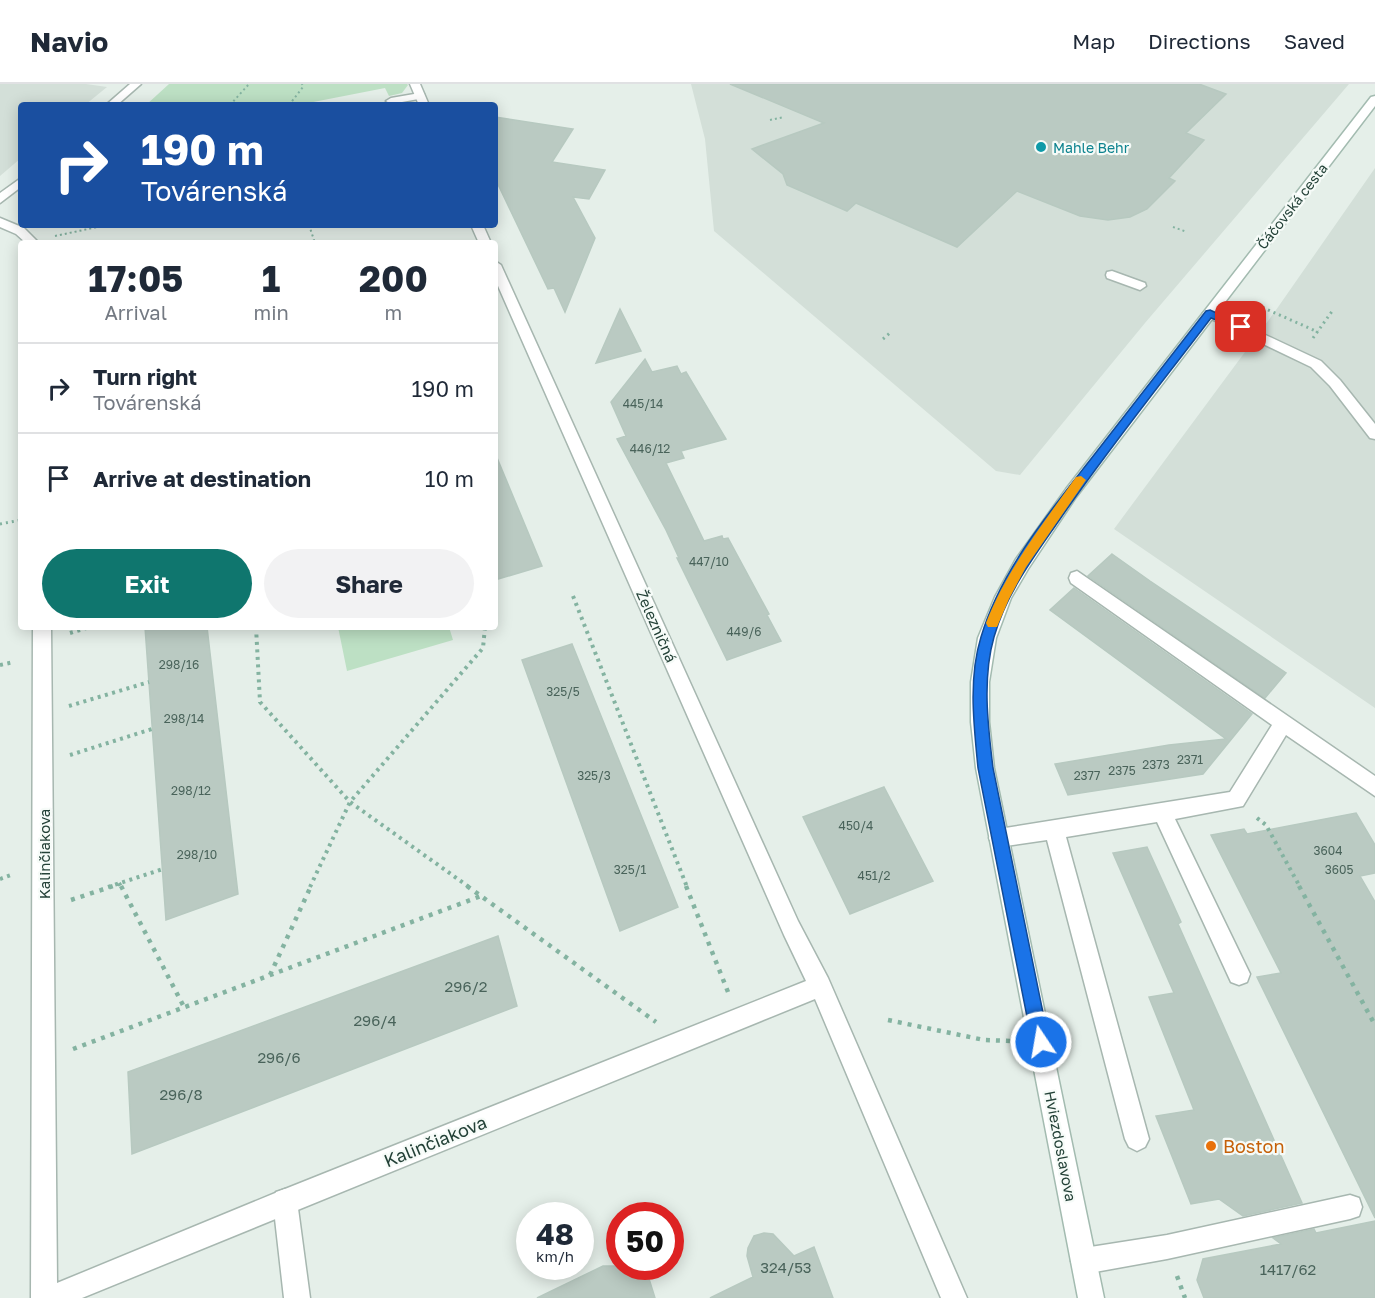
<!DOCTYPE html>
<html lang="en">
<head>
<meta charset="utf-8">
<style>
	:root { --surface:#fff; --page:#f2f2f3; --text:#1f2937; --muted:#747a83; --line:#e0e1e3; --accent:#0f766e }
	body { margin:0; font-family:"Golos Text",sans-serif; background:var(--page); color:var(--text); height:100vh; display:flex; flex-direction:column; font-size:22px; white-space:nowrap }
	* { box-sizing:border-box; margin:0 }
	p { font-size:20px; color:var(--muted) }
	.icon { flex:none; width:33px; height:33px; fill:none; stroke:currentColor; stroke-width:2; stroke-linecap:round; stroke-linejoin:round }
	.map { position:relative; flex:1; overflow:hidden }
	.details { position:absolute; left:18px; top:156px; width:480px; height:390px; display:flex; flex-direction:column; background:var(--surface); border-radius:6px; box-shadow:0 3px 15px #0003 }
	.details>* { flex:none }
	.hud { position:absolute; left:18px; top:18px; width:480px; height:126px; border-radius:6px; box-shadow:0 3px 15px #0003; background:#1a4fa0; color:#fff; overflow:hidden }
	.speed { position:absolute; left:516px; top:1118px; display:flex; gap:12px; font-size:30px; font-weight:700; text-align:center }
	.speed>* { display:grid; place-content:center; width:78px; height:78px; border-radius:50%; background:var(--surface); box-shadow:0 3px 15px #0003; line-height:1 }
	.speed small { font-size:15px; font-weight:400 }
	.speed .limit { border:9px solid #d22; background:#fff; color:#111 }
	.pin { position:absolute; display:grid; place-items:center; width:51px; height:51px; color:#fff; margin:-26px; border-radius:12px; box-shadow:0 3px 9px #0006 }
	.me { position:absolute; width:66px; margin:-33px; rotate:348deg; stroke-linejoin:round; filter:drop-shadow(0 0 4px #0008) }
	.turn { display:flex; align-items:center; gap:21px; height:126px; padding:0 24px; font-size:27px }
	.turn .icon { width:78px; height:78px; stroke-width:2.5 }
	.turn b { display:block; font-size:42px; line-height:51px }
	.eta { display:flex; justify-content:space-evenly; align-items:center; height:102px; text-align:center }
	.eta b { font-size:36px; font-weight:700; line-height:42px }
	.cta { display:flex; gap:12px; margin-top:auto; padding:12px 24px }
	.cta a { flex:1; height:69px; border-radius:36px; background:var(--accent); color:#fff; font-size:24px; font-weight:700; line-height:69px; text-align:center }
	.cta a+a { background:var(--page); color:var(--text) }
	ul { padding:0; list-style:none }
	li { display:flex; align-items:center; gap:18px; height:90px; padding:0 24px; border-top:2px solid var(--line) }
	li div { flex:1 }
	li b { display:block; font-size:22px }
	li em { font-style:normal }
	header { display:flex; align-items:center; gap:36px; box-sizing:border-box; height:84px; padding:0 30px; background:var(--surface); border-bottom:2px solid var(--line) }
	header strong { font-size:28px }
	nav { display:flex; gap:33px; margin-inline-start:auto; font-size:21px }
	.map>svg:first-child { display:block }
</style>
</head>
<body>
<header>
<strong>Navio</strong>
<nav><a>Map</a><a>Directions</a><a>Saved</a></nav>
</header>
<div class="map">
<svg width="1375" height="1214" viewBox="0 0 1375 1214">
	<rect width="100%" height="100%" fill="#e5efe9"/>
	<path fill="#d3dfd8" d="M 0,0 L 86,0 L 107,3 L 85,21 L 21,21 L 21,74 L 0,92 Z
		M 691,0 L 1349,0 L 1145,239 L 1020,391 L 996,387 L 714,147 L 705,55 Z
		M 1375,84 L 1375,624 L 1114,445 L 1276,226 Z"/>
	<path fill="#bde0c4" d="M 169,0 L 407,0 L 408,1 L 402,9 L 389,12 L 385,4 L 298,21 L 146,21 Z
		M 338,543 L 449,543 L 453,556 L 347,587 Z"/>
	<path fill="#bacac2" stroke="#b7c9c0" stroke-width="1.5" d="M 730,0 L 1199,0 L 1226,10 L 1186,49 L 1204,56 L 1169,94 L 1175,97 L 1147,125 L 1130,133 L 1108,136 L 1080,132 L 1017,107 L 957,163 L 856,119 L 847,127 L 787,101 L 783,90 L 752,65 L 824,39 Z
		M 495,33 L 573,45 L 552,78 L 605,86 L 589,115 L 573,113 L 595,154 L 565,228 L 554,204 L 548,205 L 495,94 Z
		M 620,225 L 641,267 L 596,279 Z
		M 645,275 L 652,288 L 677,282 L 681,290 L 686,288 L 726,355 L 681,367 L 684,374 L 666,379 L 704,457 L 722,452 L 723,455 L 728,454 L 769,530 L 767,531 L 781,557 L 727,576 L 677,474 L 679,474 L 666,446 L 617,355 L 626,352 L 611,318 Z
		M 495,369 L 542,482 L 495,496 Z
		M 1112,470 L 1150,497 L 1286,589 L 1265,614 L 1088,492 Z
		M 1074,504 L 1252,630 L 1203,690 L 1068,711 L 1055,680 L 1169,661 L 1226,655 L 1050,526 Z
		M 145,543 L 207,543 L 238,810 L 166,836 Z
		M 572,560 L 678,823 L 620,847 L 522,576 Z
		M 884,703 L 933,797 L 850,830 L 803,733 Z
		M 1356,729 L 1375,761 L 1375,789 L 1360,792 L 1375,818 L 1375,1134 L 1257,893 L 1281,889 L 1211,751 L 1244,745 L 1247,750 Z
		M 1147,763 L 1181,838 L 1178,840 L 1302,1119 L 1243,1132 L 1219,1115 L 1191,1120 L 1156,1032 L 1194,1026 L 1149,913 L 1174,909 L 1113,769 Z
		M 498,852 L 517,922 L 132,1070 L 128,988 Z
		M 1375,1137 L 1375,1214 L 1204,1214 L 1197,1196 L 1203,1175 L 1281,1160 L 1273,1154 L 1314,1145 L 1316,1149 Z
		M 764,1149 L 773,1150 L 794,1172 L 814,1163 L 833,1214 L 710,1214 L 753,1193 L 747,1172 L 748,1164 L 754,1152 Z
		M 603,1182 L 645,1182 L 655,1214 L 537,1214 Z"/>
	<g fill="none" stroke-linecap="round" stroke-linejoin="round">
		<defs>
			<path id="service" d="M 420,9 L 424,10 L 424,14 L 391,20 L 386,17 L 391,14 Z
				M 1112,187 L 1145,199 L 1146,202 L 1140,206 L 1107,194 L 1106,191 L 1107,188 Z
				M 1210,225 L 1321,277 L 1340,296 L 1375,340 L 1375,355 L 1370,354 L 1330,302 L 1311,283 L 1205,232 L 1203,229 Z
				M 1077,487 L 1375,692 L 1375,712 L 1286,651 L 1243,722 L 1175,735 L 1250,890 L 1247,898 L 1239,901 L 1231,898 L 1157,738 L 1066,753 L 1149,1055 L 1145,1063 L 1137,1067 L 1129,1063 L 1125,1055 L 1047,756 L 999,763 L 992,761 L 989,754 L 992,747 L 999,745 L 1230,708 L 1272,641 L 1071,499 L 1069,494 L 1071,489 Z
				M 285,1105 L 294,1108 L 297,1117 L 310,1214 L 284,1214 L 273,1117 L 276,1108 Z
				M 1350,1111 L 1359,1114 L 1362,1123 L 1359,1132 L 1350,1135 L 1167,1175 L 1084,1190 L 1075,1186 L 1071,1177 L 1075,1168 L 1084,1164 L 1167,1151 Z"/>
			<path id="minor" d="M 130,0 L 141,0 L 117,21 L 106,21 Z
				M 410,0 L 420,0 L 429,21 L 419,21 Z
				M 21,94 L 21,103 L 0,119 L 0,109 Z
				M 0,134 L 24,144 L 39,159 L 26,159 L 16,150 L 0,143 Z
				M 471,141 L 483,141 L 491,159 L 479,159 Z
				M 495,177 L 501,181 L 798,837 L 828,894 L 967,1214 L 941,1214 L 815,915 L 82,1214 L 31,1214 L 33,543 L 51,543 L 57,1199 L 285,1105 L 806,897 L 784,851 L 495,195 Z"/>
			<path id="secondary" d="M 1375,12 L 1375,22 L 1076,413 L 1028,485 L 1011,514 L 996,554 L 989,598 L 989,638 L 994,684 L 1104,1214 L 1078,1214 L 976,684 L 971,638 L 971,598 L 978,554 L 995,513 L 1016,475 L 1066,405 L 1371,13 Z"/>
		</defs>
		<use href="#service" stroke="#a7b7b0" stroke-width="3"/>
		<use href="#minor" stroke="#a7b7b0" stroke-width="3"/>
		<use href="#secondary" stroke="#a3bbb0" stroke-width="3"/>
		<path stroke="#84b3a1" stroke-width="2" stroke-dasharray="2 3" stroke-linecap="butt" d="M 230,21 L 249,0
			M 289,21 L 303,3 L 302,0
			M 770,36 L 784,33
			M 309,141 L 315,159
			M 1173,143 L 1187,148
			M 55,152 L 107,141"/>
		<path stroke="#84b3a1" stroke-width="3" stroke-dasharray="2 4" stroke-linecap="butt" d="M 1257,221 L 1318,248
			M 1313,254 L 1333,226
			M 883,255 L 891,248
			M 0,440 L 21,436"/>
		<path stroke="#84b3a1" stroke-width="4" stroke-dasharray="3 4.5" stroke-linecap="butt" d="M 573,512 L 687,803
			M 256,543 L 260,618 L 350,718 L 469,803
			M 70,549 L 90,543
			M 0,581 L 14,578
			M 69,622 L 149,598
			M 70,671 L 152,645
			M 1257,734 L 1266,741 L 1300,803
			M 0,795 L 14,790
			M 119,799 L 121,803
			M 108,803 L 163,785
			M 310,803 L 350,718 L 483,564 L 485,543"/>
		<path stroke="#84b3a1" stroke-width="4.5" stroke-dasharray="4 6" stroke-linecap="butt" d="M 121,802 L 184,923
			M 467,802 L 656,938
			M 686,802 L 728,908
			M 1299,802 L 1375,941
			M 71,816 L 113,802
			M 270,891 L 311,802
			M 888,936 L 984,956 L 1010,957
			M 73,965 L 481,812
			M 1177,1192 L 1185,1214"/>
		<use href="#service" fill="#fff" fill-rule="evenodd"/>
		<use href="#minor" fill="#fff" fill-rule="evenodd"/>
		<use href="#secondary" fill="#fff" fill-rule="evenodd"/>
	</g>
	<path fill="#1a73e8" stroke="#114b97" stroke-width="1.5" d="M 1210,226 L 1247,243 L 1241,246 L 1211,234 C 1160,301 1106,368 1058,438 C 1033,474 1006,510 994,553 C 982,595 988,642 993,684 L 1049,958 L 1047,964 L 1041,967 L 1035,964 L 1032,958 L 978,684 C 974,642 968,595 981,553 C 1001,485 1051,426 1094,371 C 1131,323 1169,275 1206,227 Z"/>
	<path fill="#f59e0b" d="M 1081,392 L 1086,396 L 1026,483 L 1009,515 L 997,543 L 988,543 L 986,539 C 1007,485 1043,440 1076,393 Z"/>
	<circle fill="#0f9aa8" stroke="#f6fbf8" stroke-width="2" cx="1041" cy="63" r="6"/>
	<circle fill="#e8710a" stroke="#f6fbf8" stroke-width="2" cx="1211" cy="1062" r="6"/>
	<g text-anchor="middle" dominant-baseline="central" stroke-width="4.5" stroke-linejoin="round" paint-order="stroke">
		<g font-size="12" fill="#49635a">
			<text x="643" y="319">445/14</text>
			<text x="650" y="364">446/12</text>
			<text x="709" y="477">447/10</text>
			<text x="744" y="547">449/6</text>
			<text x="179" y="580">298/16</text>
			<text x="563" y="607">325/5</text>
			<text x="184" y="634">298/14</text>
			<text x="1190" y="675">2371</text>
			<text x="1156" y="680">2373</text>
			<text x="1122" y="686">2375</text>
			<text x="594" y="691">325/3</text>
			<text x="1087" y="691">2377</text>
			<text x="191" y="706">298/12</text>
			<text x="856" y="741">450/4</text>
			<text x="1328" y="766">3604</text>
			<text x="197" y="770">298/10</text>
			<text x="630" y="785">325/1</text>
			<text x="1339" y="785">3605</text>
			<text x="874" y="791">451/2</text>
		</g>
		<g font-size="14" fill="#0d838f" stroke="#f6fbf8" text-anchor="start">
			<text x="1053" y="63">Mahle Behr</text>
		</g>
		<g font-size="14" fill="#234137" stroke="#f6fbf8">
			<text transform="translate(1292 122) rotate(-52)">Čáčovská cesta</text>
		</g>
		<g font-size="15" fill="#234137" stroke="#f6fbf8">
			<text transform="translate(657 542) rotate(66)">Železničná</text>
			<text transform="translate(44 770) rotate(-90)">Kalinčiakova</text>
			<text transform="translate(1061 1062) rotate(79)">Hviezdoslavova</text>
		</g>
		<g font-size="15" fill="#49635a">
			<text x="466" y="902">296/2</text>
			<text x="375" y="936">296/4</text>
			<text x="279" y="973">296/6</text>
			<text x="181" y="1010">296/8</text>
			<text x="786" y="1183">324/53</text>
			<text x="1288" y="1185">1417/62</text>
		</g>
		<g font-size="18" fill="#234137" stroke="#f6fbf8">
			<text transform="translate(435 1057) rotate(-22)">Kalinčiakova</text>
		</g>
		<g font-size="18" fill="#c56008" stroke="#f6fbf8" text-anchor="start">
			<text x="1223" y="1062">Boston</text>
		</g>
	</g>
</svg>
<div class="speed"><div>48<small>km/h</small></div><div class="limit">50</div></div>
<div class="pin" style="left:1241px;top:243px;background:#d93025"><svg class="icon" aria-label="arrive" viewBox="0 0 24 24"><path d="M6 21V4h12l-3 4 3 4H6"/></svg></div>
<svg class="me" style="left:1041px;top:958px" viewBox="-20 -20 40 40"><circle r="17" fill="#1a73e8" stroke="#fff" stroke-width="3"/><path d="M0-11L8 9 0 5-8 9z" fill="#fff"/></svg>
<div class="hud">
<div class="turn"><svg class="icon" aria-label="right" viewBox="0 0 24 24"><path d="M7 20v-9h11M14 6l5 5-5 5"/></svg><div><b>190 m</b>Továrenská</div></div>
</div>
<section class="details">
<div class="eta">
<div><b>17:05</b><p>Arrival</p></div>
<div><b>1</b><p>min</p></div>
<div><b>200</b><p>m</p></div>
</div>
<ul>
<li><svg class="icon" aria-label="right" viewBox="0 0 24 24"><path d="M7 20v-9h11M14 6l5 5-5 5"/></svg><div><b>Turn right</b><p>Továrenská</p></div><em>190 m</em></li>
<li><svg class="icon" aria-label="arrive" viewBox="0 0 24 24"><path d="M6 21V4h12l-3 4 3 4H6"/></svg><div><b>Arrive at destination</b></div><em>10 m</em></li>
</ul>
<div class="cta"><a>Exit</a><a>Share</a></div>
</section>
</div>
</body>
</html>
